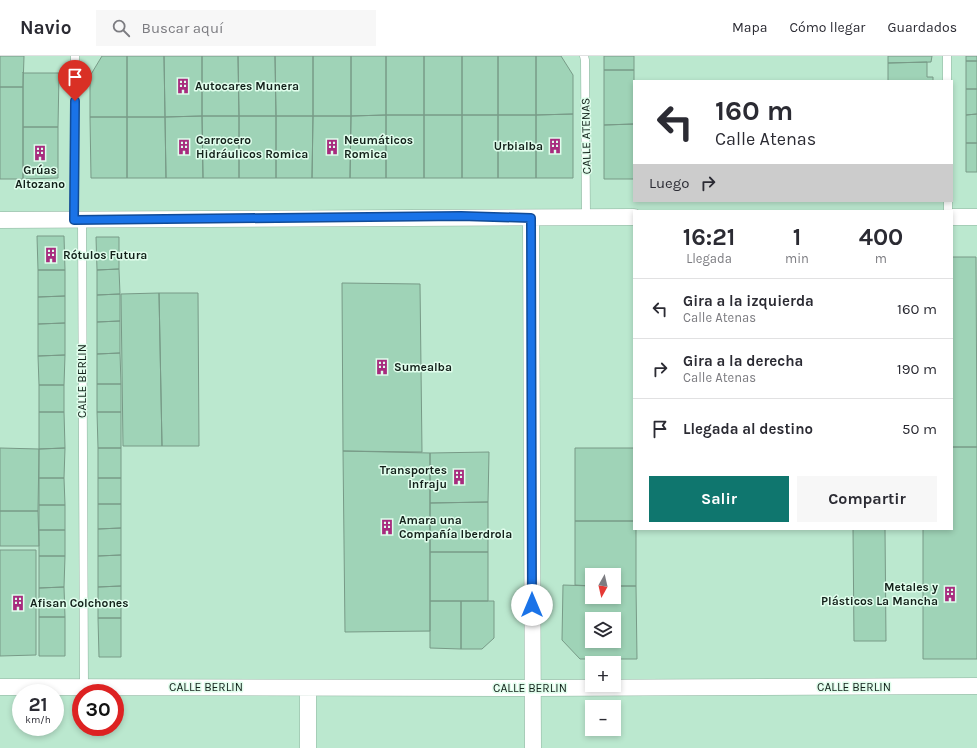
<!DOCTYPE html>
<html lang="es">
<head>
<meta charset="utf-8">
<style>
	:root { --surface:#fff; --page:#f7f7f7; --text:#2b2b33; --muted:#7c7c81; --line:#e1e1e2; --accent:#0f766e }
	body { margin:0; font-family:Karla,sans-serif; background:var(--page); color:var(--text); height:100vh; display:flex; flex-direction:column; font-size:15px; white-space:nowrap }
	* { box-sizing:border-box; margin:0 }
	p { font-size:13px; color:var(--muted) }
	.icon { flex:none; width:22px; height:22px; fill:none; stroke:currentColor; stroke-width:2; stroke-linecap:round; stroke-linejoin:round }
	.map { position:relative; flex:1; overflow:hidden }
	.side { position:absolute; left:633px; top:154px; width:320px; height:320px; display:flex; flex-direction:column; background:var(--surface); border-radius:0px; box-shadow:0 2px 6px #0003 }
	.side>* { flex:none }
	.banner { position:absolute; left:633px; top:24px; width:320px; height:122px; border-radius:0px; box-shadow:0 2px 6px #0003; background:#fff; color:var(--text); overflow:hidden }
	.needle { width:26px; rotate:188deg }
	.controls { position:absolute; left:585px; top:512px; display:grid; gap:8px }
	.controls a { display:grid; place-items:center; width:36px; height:36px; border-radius:0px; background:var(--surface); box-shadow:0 2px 6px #0003; font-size:20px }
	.speed { position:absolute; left:12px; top:628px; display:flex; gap:8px; font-size:20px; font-weight:700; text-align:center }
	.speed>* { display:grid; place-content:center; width:52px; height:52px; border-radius:50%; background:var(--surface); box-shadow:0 2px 6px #0003; line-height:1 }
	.speed small { font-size:10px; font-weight:400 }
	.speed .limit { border:6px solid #d22; background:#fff; color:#111 }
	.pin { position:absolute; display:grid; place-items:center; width:34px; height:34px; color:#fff; margin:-41px -17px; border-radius:50% 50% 50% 0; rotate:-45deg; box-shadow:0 0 4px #0007 }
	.pin .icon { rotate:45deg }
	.me { position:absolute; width:44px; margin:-22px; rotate:0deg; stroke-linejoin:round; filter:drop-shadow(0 0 3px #0008) }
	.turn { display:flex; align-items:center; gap:14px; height:84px; padding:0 16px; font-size:18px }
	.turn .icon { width:52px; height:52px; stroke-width:2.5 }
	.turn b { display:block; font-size:28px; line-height:34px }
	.then { display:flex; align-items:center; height:38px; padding:0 16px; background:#0003; gap:8px; font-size:15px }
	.eta { display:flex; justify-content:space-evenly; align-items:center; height:68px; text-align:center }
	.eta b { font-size:24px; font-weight:700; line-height:28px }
	.primary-button { display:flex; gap:8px; margin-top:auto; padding:8px 16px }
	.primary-button a { flex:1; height:46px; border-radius:0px; background:var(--accent); color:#fff; font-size:16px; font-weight:700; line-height:46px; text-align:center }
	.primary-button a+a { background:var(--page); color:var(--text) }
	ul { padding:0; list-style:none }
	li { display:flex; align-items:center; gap:12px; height:60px; padding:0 16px; border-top:1px solid var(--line) }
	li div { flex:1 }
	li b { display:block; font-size:15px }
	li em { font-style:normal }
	header { display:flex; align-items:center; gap:24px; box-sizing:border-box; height:56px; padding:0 20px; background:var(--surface); border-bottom:1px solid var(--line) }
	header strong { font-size:19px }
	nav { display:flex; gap:22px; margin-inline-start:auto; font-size:14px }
	.search { width:280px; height:36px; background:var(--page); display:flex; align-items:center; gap:10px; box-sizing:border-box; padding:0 14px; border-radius:0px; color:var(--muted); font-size:15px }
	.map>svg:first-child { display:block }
</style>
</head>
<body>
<header>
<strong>Navio</strong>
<div class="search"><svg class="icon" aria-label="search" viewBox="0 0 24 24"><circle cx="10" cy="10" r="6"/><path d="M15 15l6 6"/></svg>Buscar aquí</div>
<nav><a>Mapa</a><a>Cómo llegar</a><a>Guardados</a></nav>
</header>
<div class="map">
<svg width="977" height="692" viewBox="0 0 977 692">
	<rect width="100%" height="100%" fill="#cdf2dd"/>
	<path fill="#bbe8cf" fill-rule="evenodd" d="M 0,0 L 977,0 L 977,692 L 0,692 ZM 634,25 L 952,25 L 952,145 L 634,145 ZM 634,155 L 952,155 L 952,473 L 634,473 ZM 592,519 L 614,519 L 614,541 L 592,541 ZM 592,563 L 614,563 L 614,585 L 592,585 ZM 592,607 L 614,607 L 614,629 L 592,629 ZM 21,637 L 55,637 L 55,671 L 21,671 ZM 81,637 L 115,637 L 115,671 L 81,671 ZM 592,651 L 614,651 L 614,673 L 592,673 Z"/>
	<path fill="#9fd3b7" stroke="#789a87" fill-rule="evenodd" d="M 0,0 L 24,0 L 23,31 L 0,31 Z
		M 102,0 L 127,0 L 127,61 L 90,61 L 90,20 Z
		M 127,0 L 164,0 L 165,61 L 127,61 Z
		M 164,0 L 202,0 L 202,60 L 165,61 Z
		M 202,0 L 238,0 L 239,60 L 202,60 Z
		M 238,0 L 275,0 L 276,60 L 239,60 Z
		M 275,0 L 313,0 L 313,60 L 276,60 Z
		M 313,0 L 351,0 L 351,60 L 313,60 Z
		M 351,0 L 386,0 L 386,59 L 351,60 Z
		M 386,0 L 424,0 L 424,59 L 386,59 Z
		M 424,0 L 462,0 L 462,59 L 424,59 Z
		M 462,0 L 498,0 L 498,59 L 462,59 Z
		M 498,0 L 536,0 L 536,59 L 498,59 Z
		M 536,0 L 561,0 L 573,19 L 573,58 L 536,59 Z
		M 604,0 L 634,0 L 634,14 L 604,14 Z
		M 888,0 L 932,0 L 931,6 L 888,7 Z
		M 966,0 L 977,0 L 977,5 L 966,5 Z
		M 966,5 L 977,5 L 977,33 L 966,33 Z
		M 927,6 L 927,21 L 933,21 L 933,25 L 888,25 L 888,7 Z
		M 604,14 L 634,14 L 634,68 L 604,69 Z
		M 23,16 L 23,17 L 59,17 L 58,71 L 23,71 Z
		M 0,31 L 23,31 L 23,123 L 0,123 Z
		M 966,33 L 977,33 L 977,58 L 966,59 Z
		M 573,58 L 573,122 L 536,122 L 536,59 Z
		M 977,58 L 977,87 L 966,87 L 966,59 Z
		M 386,59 L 424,59 L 424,122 L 386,122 Z
		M 386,59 L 386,122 L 350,122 L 351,60 Z
		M 424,59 L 462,59 L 462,122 L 424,122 Z
		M 462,59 L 498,59 L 498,122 L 462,122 Z
		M 498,59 L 536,59 L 536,122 L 498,122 Z
		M 202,60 L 239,60 L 239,122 L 203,122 Z
		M 202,60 L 203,122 L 166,122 L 165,61 Z
		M 239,60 L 276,60 L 276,122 L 239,122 Z
		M 276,60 L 313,60 L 312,122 L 276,122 Z
		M 313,60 L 351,60 L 350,122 L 312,122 Z
		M 90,61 L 127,61 L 127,122 L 91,122 Z
		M 127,61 L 165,61 L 166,122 L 127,122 Z
		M 634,68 L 634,123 L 604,123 L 604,69 Z
		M 23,71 L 58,71 L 58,122 L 23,123 Z
		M 966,87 L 977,87 L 977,116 L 966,116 Z
		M 37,180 L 64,180 L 65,214 L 38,214 Z
		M 96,181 L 119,181 L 119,213 L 97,214 Z
		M 952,201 L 976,201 L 977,391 L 952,391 Z
		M 119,213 L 120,238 L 97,239 L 97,214 Z
		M 38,214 L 65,214 L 65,240 L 38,241 Z
		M 342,227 L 420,228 L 422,396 L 343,395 Z
		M 159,237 L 162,390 L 123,390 L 121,238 Z
		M 159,237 L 198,237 L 199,390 L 162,390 Z
		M 120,238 L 120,265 L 97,266 L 97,239 Z
		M 65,240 L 65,267 L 38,268 L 38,241 Z
		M 120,265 L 120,297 L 97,298 L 97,266 Z
		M 65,267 L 65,299 L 38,300 L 38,268 Z
		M 120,297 L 121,328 L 97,328 L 97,298 Z
		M 65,299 L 64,329 L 39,329 L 38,300 Z
		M 97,328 L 121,328 L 121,356 L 97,356 Z
		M 39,329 L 64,329 L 64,356 L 39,356 Z
		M 39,356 L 64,356 L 65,392 L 39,393 Z
		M 97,356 L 121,356 L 121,392 L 98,392 Z
		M 952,391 L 977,391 L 977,603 L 923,603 L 923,473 L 952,473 Z
		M 0,392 L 39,393 L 38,455 L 0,455 Z
		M 65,392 L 64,422 L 39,422 L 39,393 Z
		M 98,392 L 121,392 L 121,422 L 98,422 Z
		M 575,392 L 634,392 L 634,465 L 575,465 Z
		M 343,395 L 430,397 L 430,575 L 345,576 Z
		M 489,396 L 488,446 L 430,447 L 430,397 Z
		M 39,422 L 64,422 L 65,449 L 39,449 Z
		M 98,422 L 121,422 L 121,448 L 98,448 Z
		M 488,446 L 488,496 L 430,496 L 430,447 Z
		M 98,448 L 121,448 L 121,472 L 98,473 Z
		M 39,449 L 65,449 L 65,474 L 39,474 Z
		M 0,455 L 38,455 L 39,490 L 0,490 Z
		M 575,465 L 634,465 L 634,473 L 636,473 L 636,530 L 614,530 L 614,519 L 592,519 L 592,530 L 575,529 Z
		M 121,472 L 121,499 L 98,500 L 98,473 Z
		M 853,473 L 885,473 L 886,585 L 854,585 Z
		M 39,474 L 65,474 L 65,500 L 39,500 Z
		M 0,494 L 36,494 L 36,599 L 0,600 Z
		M 430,496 L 488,496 L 488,545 L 430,545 Z
		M 121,499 L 121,530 L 98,531 L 98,500 Z
		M 39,500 L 65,500 L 64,531 L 39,532 Z
		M 563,529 L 592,530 L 592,541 L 614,541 L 614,530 L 636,530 L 637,603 L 580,603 L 562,584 ZM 592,563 L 614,563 L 614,585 L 592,585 Z
		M 121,530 L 121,562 L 98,562 L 98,531 Z
		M 64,531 L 65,561 L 39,561 L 39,532 Z
		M 430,545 L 461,545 L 461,593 L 430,592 Z
		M 461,545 L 494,545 L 494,582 L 482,593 L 461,593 Z
		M 39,561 L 65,561 L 65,600 L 39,600 Z
		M 98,562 L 121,562 L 121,601 L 99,601 Z"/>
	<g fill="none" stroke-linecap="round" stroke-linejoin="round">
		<defs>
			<path id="lane" d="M 584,0 L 585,4 L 586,160
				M 947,0 L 947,25
				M 948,145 L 948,155
				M 74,164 L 75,0
				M 82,164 L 84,630"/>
			<path id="street" d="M 952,161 L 977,161
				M 531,162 L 533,692
				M 0,164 L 634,161
				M 0,631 L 533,632 L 977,630
				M 308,632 L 308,692"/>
		</defs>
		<use href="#lane" stroke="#90b3a0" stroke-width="9"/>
		<use href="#street" stroke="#90b3a0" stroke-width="17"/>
		<use href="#lane" stroke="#fff" stroke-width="8"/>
		<use href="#street" stroke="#fff" stroke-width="16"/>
	</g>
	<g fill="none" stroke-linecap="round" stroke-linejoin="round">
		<defs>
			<path id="route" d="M 75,45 L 74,164 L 461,160 L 531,162 L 532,549"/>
		</defs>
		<use href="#route" stroke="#114b97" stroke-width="10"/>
		<use href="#route" stroke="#1a73e8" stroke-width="7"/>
	</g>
	<defs>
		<symbol id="building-bare" viewBox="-9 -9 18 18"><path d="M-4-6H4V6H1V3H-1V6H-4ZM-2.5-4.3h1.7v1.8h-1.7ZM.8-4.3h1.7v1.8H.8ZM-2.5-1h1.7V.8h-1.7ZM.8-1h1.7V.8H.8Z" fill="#a72b7e" stroke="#e0fdec" stroke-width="2.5" paint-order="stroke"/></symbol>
	</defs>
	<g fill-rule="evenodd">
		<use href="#building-bare" x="172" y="19" width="22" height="22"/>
		<use href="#building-bare" x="544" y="79" width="22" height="22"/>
		<use href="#building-bare" x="173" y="80" width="22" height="22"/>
		<use href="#building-bare" x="321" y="80" width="22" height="22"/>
		<use href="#building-bare" x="29" y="86" width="22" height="22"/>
		<use href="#building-bare" x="40" y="188" width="22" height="22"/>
		<use href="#building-bare" x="371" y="300" width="22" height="22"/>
		<use href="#building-bare" x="448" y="410" width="22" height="22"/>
		<use href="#building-bare" x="376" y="460" width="22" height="22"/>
		<use href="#building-bare" x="939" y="527" width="22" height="22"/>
		<use href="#building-bare" x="7" y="536" width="22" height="22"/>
	</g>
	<g text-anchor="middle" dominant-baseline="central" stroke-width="3" stroke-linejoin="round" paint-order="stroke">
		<g font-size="12" font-weight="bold" fill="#13211a" stroke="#e0fdec" text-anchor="start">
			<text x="195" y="30">Autocares Munera</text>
			<text x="196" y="84">Carrocero<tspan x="196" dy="14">Hidráulicos Romica</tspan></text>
			<text x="344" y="84">Neumáticos<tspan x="344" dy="14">Romica</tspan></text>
			<text x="543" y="90" text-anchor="end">Urbialba</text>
			<text x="40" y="114" text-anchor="middle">Grúas<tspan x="40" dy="14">Altozano</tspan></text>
			<text x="63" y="199">Rótulos Futura</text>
			<text x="394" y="311">Sumealba</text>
			<text x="447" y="414" text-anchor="end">Transportes<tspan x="447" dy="14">Infraju</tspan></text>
			<text x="399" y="464">Amara una<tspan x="399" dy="14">Compañía Iberdrola</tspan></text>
			<text x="938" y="531" text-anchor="end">Metales y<tspan x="938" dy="14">Plásticos La Mancha</tspan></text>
			<text x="30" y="547">Afisan Colchones</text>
		</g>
		<g font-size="12" fill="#13211a" stroke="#e0fdec">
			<text transform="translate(586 80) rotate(-91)">CALLE ATENAS</text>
			<text transform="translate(82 325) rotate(-90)">CALLE BERLIN</text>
			<text x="206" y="631">CALLE BERLIN</text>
			<text x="854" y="631">CALLE BERLIN</text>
			<text x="530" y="632">CALLE BERLIN</text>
		</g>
	</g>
</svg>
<div class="controls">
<a><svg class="needle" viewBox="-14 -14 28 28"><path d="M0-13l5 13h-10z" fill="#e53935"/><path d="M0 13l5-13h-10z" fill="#7c7c81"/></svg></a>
<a><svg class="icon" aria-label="layers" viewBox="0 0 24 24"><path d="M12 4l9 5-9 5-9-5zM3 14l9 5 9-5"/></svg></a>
<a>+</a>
<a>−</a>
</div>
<div class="speed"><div>21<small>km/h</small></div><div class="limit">30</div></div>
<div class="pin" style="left:75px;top:45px;background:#d93025"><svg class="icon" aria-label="arrive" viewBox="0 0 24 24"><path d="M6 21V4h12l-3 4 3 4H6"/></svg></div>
<svg class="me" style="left:532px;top:549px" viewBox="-20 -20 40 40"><circle r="19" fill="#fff"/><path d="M0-13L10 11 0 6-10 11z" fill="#1a73e8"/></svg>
<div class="banner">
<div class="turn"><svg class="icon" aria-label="left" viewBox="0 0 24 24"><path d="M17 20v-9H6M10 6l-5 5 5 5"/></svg><div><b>160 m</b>Calle Atenas</div></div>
<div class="then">Luego<svg class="icon" aria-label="right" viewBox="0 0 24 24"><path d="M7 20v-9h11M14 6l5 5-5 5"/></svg></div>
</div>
<section class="side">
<div class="eta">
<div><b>16:21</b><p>Llegada</p></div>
<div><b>1</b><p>min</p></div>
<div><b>400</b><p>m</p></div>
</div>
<ul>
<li><svg class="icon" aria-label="left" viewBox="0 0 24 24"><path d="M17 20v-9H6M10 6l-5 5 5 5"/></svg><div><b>Gira a la izquierda</b><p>Calle Atenas</p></div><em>160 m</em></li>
<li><svg class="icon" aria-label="right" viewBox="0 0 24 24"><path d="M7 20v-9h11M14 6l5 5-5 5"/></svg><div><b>Gira a la derecha</b><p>Calle Atenas</p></div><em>190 m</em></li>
<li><svg class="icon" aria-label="arrive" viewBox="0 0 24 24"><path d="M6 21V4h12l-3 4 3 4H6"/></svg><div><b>Llegada al destino</b></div><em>50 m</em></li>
</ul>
<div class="primary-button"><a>Salir</a><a>Compartir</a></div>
</section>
</div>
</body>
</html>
